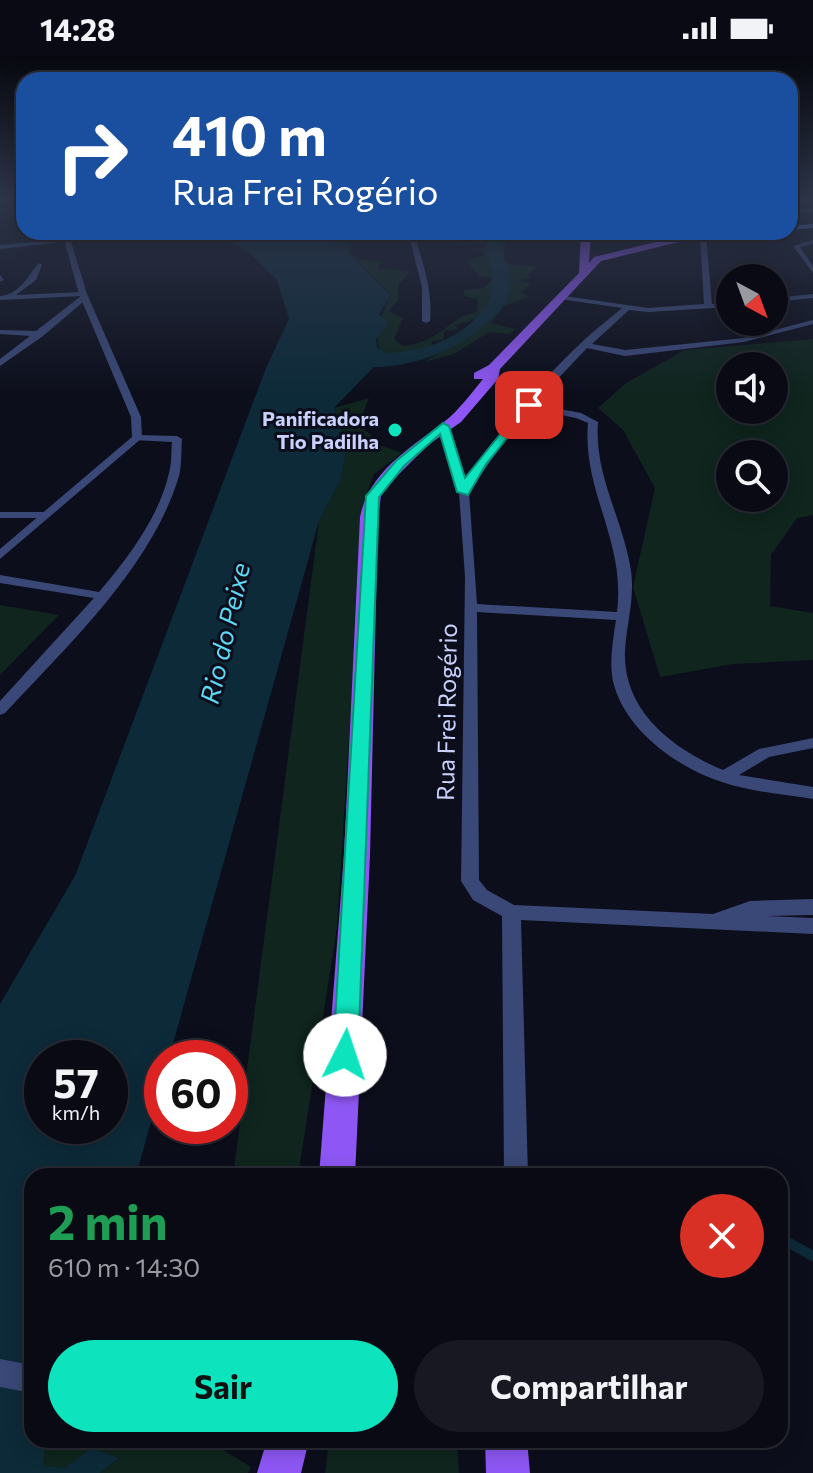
<!DOCTYPE html>
<html lang="pt">
<head>
<meta charset="utf-8">
<style>
	:root { --surface:#090a14; --page:#171822; --text:#f1f3f6; --muted:#999aa0; --line:#292b34; --accent:#0de4be }
	body { margin:0; font-family:Commissioner,sans-serif; background:var(--page); color:var(--text); height:100vh; display:flex; flex-direction:column; font-size:30px; white-space:nowrap }
	* { box-sizing:border-box; margin:0 }
	p { font-size:26px; color:var(--muted) }
	.icon { flex:none; width:44px; height:44px; fill:none; stroke:currentColor; stroke-width:2; stroke-linecap:round; stroke-linejoin:round }
	.map { position:relative; flex:1; overflow:hidden }
	.sheet { position:absolute; left:24px; top:1112px; width:764px; height:280px; display:flex; flex-direction:column; background:var(--surface); border-radius:24px; box-shadow:0 4px 20px #0003,0 0 0 2px var(--line) }
	.sheet>* { flex:none }
	.top-card { position:absolute; left:16px; top:16px; width:782px; height:168px; border-radius:24px; box-shadow:0 4px 20px #0003,0 0 0 2px var(--line); background:#1a4fa0; color:#fff; overflow:hidden }
	.needle { width:52px; rotate:139deg }
	.buttons { position:absolute; left:716px; top:208px; display:grid; gap:16px }
	.buttons a { display:grid; place-items:center; width:72px; height:72px; border-radius:50%; background:var(--surface); box-shadow:0 4px 20px #0003,0 0 0 2px var(--line); font-size:40px }
	.speed { position:absolute; left:24px; top:984px; display:flex; gap:16px; font-size:40px; font-weight:700; text-align:center }
	.speed>* { display:grid; place-content:center; width:104px; height:104px; border-radius:50%; background:var(--surface); box-shadow:0 4px 20px #0003,0 0 0 2px var(--line); line-height:1 }
	.speed small { font-size:20px; font-weight:400 }
	.speed .limit { border:12px solid #d22; background:#fff; color:#111 }
	.pin { position:absolute; display:grid; place-items:center; width:68px; height:68px; color:#fff; margin:-34px; border-radius:16px; box-shadow:0 4px 12px #0006 }
	.me { position:absolute; width:88px; margin:-44px; rotate:4deg; stroke-linejoin:round; filter:drop-shadow(0 0 6px #0008) }
	.turn { display:flex; align-items:center; gap:28px; height:168px; padding:0 24px; font-size:36px }
	.turn .icon { width:104px; height:104px; stroke-width:2.5 }
	.turn b { display:block; font-size:56px; line-height:68px }
	.round { display:grid; place-items:center; flex:none; width:84px; height:84px; border-radius:42px; background:var(--page) }
	.overview { display:flex; align-items:center; justify-content:space-between; height:136px; padding:0 24px }
	h1 { font-size:48px; font-weight:700; line-height:60px; color:#1e9e55 }
	.primary-button { display:flex; gap:16px; margin-top:auto; padding:16px 24px }
	.primary-button a { flex:1; height:92px; border-radius:48px; background:var(--accent); color:#111; font-size:32px; font-weight:700; line-height:92px; text-align:center }
	.primary-button a+a { background:var(--page); color:var(--text) }
	.status { display:flex; justify-content:space-between; align-items:center; height:56px; padding:0 40px; background:var(--surface); direction:ltr }
	.status svg { height:22px; fill:currentColor }
	.map>svg:first-child { display:block }
</style>
</head>
<body>
<div class="status"><b>14:28</b><svg viewBox="0 0 49 12"><path d="M0 12V9h3v3zM5 12V6h3v6zM10 12V3h3v9zM15 12V0h3v12zM26 1h20v11H26zM47 4h2v5h-2z"/></svg></div>
<div class="map">
<svg width="813" height="1417" viewBox="0 0 813 1417">
	<rect width="100%" height="100%" fill="#0c0e1b"/>
	<path fill="#0f251e" fill-rule="evenodd" d="M 321,176 L 338,178 L 337,182 L 352,188 L 350,196 L 357,203 L 382,206 L 376,213 L 411,215 L 398,229 L 398,244 L 389,255 L 403,262 L 394,283 L 403,290 C 440,287 450,260 477,256 L 478,243 L 463,240 L 465,234 L 484,232 L 493,222 L 479,220 L 466,205 L 485,199 L 483,195 L 469,193 L 485,192 L 485,187 L 451,190 L 478,182 L 463,176 L 488,176 C 498,219 513,257 455,269 L 459,273 L 444,275 L 443,284 L 432,285 L 431,291 L 410,299 L 381,298 C 372,273 382,261 391,238 L 339,188 L 329,188 Z
		M 496,181 L 506,187 L 503,201 L 509,208 L 537,211 L 528,219 L 533,221 L 518,224 L 531,228 L 521,236 L 528,241 L 504,250 L 491,267 L 516,273 L 509,278 L 489,276 L 454,298 L 424,306 C 451,290 507,268 506,229 C 506,213 498,197 496,181 Z
		M 813,283 L 813,459 L 797,462 L 771,499 L 770,550 L 813,557 L 813,604 L 733,608 L 660,621 L 633,531 L 655,432 L 623,374 L 598,352 L 626,327 L 685,294 ZM 774,310 L 774,354 L 730,354 L 730,310 ZM 774,398 L 774,442 L 730,442 L 730,398 Z
		M 369,342 L 358,370 L 376,382 L 380,389 L 402,397 L 374,418 L 364,445 L 337,871 L 298,1120 L 233,1120 L 319,465 L 341,423 L 347,391 L 334,352 Z
		M 0,549 L 59,559 L 0,619 Z
		M 46,1384 L 199,1384 L 212,1387 L 251,1411 L 248,1417 L 100,1417 L 118,1402 L 65,1413 L 42,1410 Z
		M 329,1384 L 457,1384 L 459,1417 L 325,1417 Z"/>
	<path fill="#0d2a39" fill-rule="evenodd" d="M 215,176 L 321,176 L 329,187 L 339,188 L 391,239 L 379,258 L 388,267 L 376,283 L 377,292 L 387,297 L 334,352 L 347,391 L 341,423 L 319,465 L 169,1002 L 162,1002 L 162,1026 L 136,1120 L 32,1120 L 32,1384 L 46,1384 L 43,1410 L 65,1412 L 91,1392 L 119,1402 L 100,1417 L 0,1417 L 0,948 L 75,820 L 266,312 L 289,263 L 277,224 L 250,197 ZM 42,1002 L 110,1002 L 110,1070 L 42,1070 Z"/>
	<g fill="none" stroke-linecap="round" stroke-linejoin="round">
		<path stroke="#0d2a39" stroke-width="10" d="M 780,1182 L 813,1200"/>
		<path fill="#0d2a39" fill-rule="evenodd" d="M 485,176 L 497,176 C 502,197 514,221 507,242 C 504,252 495,259 488,266 C 445,305 385,320 328,306 L 325,302 L 334,297 C 392,300 456,299 491,243 L 493,218 Z"/>
		<path fill="#3a4877" fill-rule="evenodd" d="M 790,152 L 813,153 L 813,157 L 790,156 Z
			M 408,176 L 414,176 C 422,206 433,233 430,265 L 426,267 L 422,265 L 422,231 Z
			M 512,176 L 518,176 L 521,180 L 589,184 L 519,184 Z
			M 703,177 L 706,179 L 712,248 L 730,247 L 730,251 L 648,256 L 629,254 L 592,288 L 625,294 L 744,282 L 813,264 L 813,268 L 744,286 L 625,300 L 587,292 L 534,348 L 581,357 L 598,366 C 594,418 621,459 630,509 C 636,538 627,565 625,594 C 622,654 672,693 723,714 L 759,693 L 813,682 L 813,692 L 769,701 L 739,719 L 813,731 L 813,743 C 783,738 751,736 722,726 C 678,712 624,674 613,625 C 609,605 613,584 616,564 L 477,556 L 479,824 L 487,834 L 514,849 L 713,858 L 750,845 L 813,843 L 813,859 L 767,860 L 813,862 L 813,878 L 521,864 L 528,1120 L 504,1120 L 502,860 L 473,844 L 461,825 L 465,521 L 459,436 L 438,370 L 443,367 L 448,370 L 466,425 C 498,377 539,326 580,288 C 592,276 608,264 622,252 L 560,243 L 557,239 L 648,252 L 704,248 L 700,179 ZM 530,353 L 576,362 L 588,367 C 582,436 626,484 617,556 L 477,548 L 469,436 L 503,387 Z
			M 57,184 L 55,187 L 0,193 L 0,189 Z
			M 813,184 L 813,188 L 800,191 L 813,210 L 813,217 L 793,190 Z
			M 39,207 L 42,209 L 36,224 L 16,239 L 83,236 L 89,241 L 43,280 L 0,310 L 0,303 L 30,280 L 0,278 L 0,274 L 36,275 L 81,240 L 0,244 L 0,240 C 21,238 28,219 39,207 Z
			M 0,219 L 4,224 L 0,226 Z
			M 813,238 L 813,242 L 774,246 L 774,242 Z
			M 137,379 L 177,380 L 182,383 C 181,395 182,408 179,420 C 152,511 68,589 5,657 L 0,659 L 0,645 L 94,542 L 0,527 L 0,519 L 99,536 C 128,502 159,461 169,417 C 172,407 171,396 172,386 L 133,384 L 132,382 Z
			M 0,456 L 44,456 L 50,459 L 44,462 L 0,462 Z"/>
		<path fill="#3a4877" fill-rule="evenodd" d="M 62,176 L 68,176 L 87,238 L 141,361 L 142,382 L 0,503 L 0,493 L 132,381 L 131,361 L 79,238 Z
			M 0,1303 L 32,1309 L 32,1337 L 0,1331 Z"/>
		<path fill="#668af6" fill-rule="evenodd" d="M 813,168 L 813,172 L 790,174 L 790,170 Z
			M 717,176 L 743,176 L 703,181 L 700,179 Z"/>
		<path fill="#8e57f5" fill-rule="evenodd" d="M 581,176 L 591,176 L 589,207 L 594,201 L 697,176 L 708,179 L 601,205 L 500,313 L 498,323 L 461,366 L 428,389 L 389,428 L 381,440 L 378,461 L 370,799 L 355,1120 L 319,1120 L 344,799 L 360,461 C 370,412 414,391 450,361 C 462,350 473,335 483,323 L 474,323 L 474,317 L 489,309 L 579,217 Z
			M 267,1384 L 309,1384 L 301,1417 L 257,1417 Z
			M 485,1384 L 527,1384 L 530,1417 L 486,1417 Z"/>
	</g>
	<linearGradient id="sky" x2="0" y2="1"><stop stop-color="#07080f"/><stop offset="0.42" stop-color="#2e364a"/><stop offset="1" stop-color="#2e364a" stop-opacity="0"/></linearGradient>
	<rect width="813" height="340" fill="url(#sky)"/>
	<path fill="#0de4be" stroke="#08947c" stroke-width="2" d="M 525,347 L 534,349 L 486,408 L 468,439 L 457,436 L 440,378 L 404,410 L 379,441 L 358,999 L 354,1007 L 345,1011 L 337,1007 L 333,999 L 366,440 L 396,405 L 443,367 L 449,370 L 465,422 Z"/>
	<circle fill="#0de4be" stroke="#0c0e1b" stroke-width="3" cx="395" cy="374" r="8"/>
	<g text-anchor="middle" dominant-baseline="central" stroke-width="6" stroke-linejoin="round" paint-order="stroke">
		<g font-size="20" font-weight="bold" fill="#c9d1fc" stroke="#0c0e1b" text-anchor="end">
			<text x="379" y="362">Panificadora<tspan x="379" dy="23">Tio Padilha</tspan></text>
		</g>
		<g font-size="24" fill="#c9d1fc" stroke="#0c0e1b">
			<text transform="translate(446 656) rotate(-89)">Rua Frei Rogério</text>
		</g>
		<g font-size="26" font-style="italic" fill="#5dd9f6" stroke="#0c0e1b">
			<text transform="translate(224 577) rotate(-77)">Rio do Peixe</text>
		</g>
	</g>
</svg>
<div class="buttons">
<a><svg class="needle" viewBox="-14 -14 28 28"><path d="M0-13l5 13h-10z" fill="#e53935"/><path d="M0 13l5-13h-10z" fill="#999aa0"/></svg></a>
<a><svg class="icon" aria-label="sound" viewBox="0 0 24 24"><path d="M4 9h4l5-4v14l-5-4H4zM17 9q2 3 0 6"/></svg></a>
<a><svg class="icon" aria-label="search" viewBox="0 0 24 24"><circle cx="10" cy="10" r="6"/><path d="M15 15l6 6"/></svg></a>
</div>
<div class="speed"><div>57<small>km/h</small></div><div class="limit">60</div></div>
<div class="pin" style="left:529px;top:349px;background:#d93025"><svg class="icon" aria-label="arrive" viewBox="0 0 24 24"><path d="M6 21V4h12l-3 4 3 4H6"/></svg></div>
<svg class="me" style="left:345px;top:999px" viewBox="-20 -20 40 40"><circle r="19" fill="#fff"/><path d="M0-13L10 11 0 6-10 11z" fill="#0de4be"/></svg>
<div class="top-card">
<div class="turn"><svg class="icon" aria-label="right" viewBox="0 0 24 24"><path d="M7 20v-9h11M14 6l5 5-5 5"/></svg><div><b>410 m</b>Rua Frei Rogério</div></div>
</div>
<section class="sheet">
<div class="overview"><div><h1>2 min</h1><p>610 m · 14:30</p></div><a class="round" style="background:#d93025;color:#fff"><svg class="icon" aria-label="close" viewBox="0 0 24 24"><path d="M6 6l12 12M18 6L6 18"/></svg></a></div>
<div class="primary-button"><a>Sair</a><a>Compartilhar</a></div>
</section>
</div>
</body>
</html>
